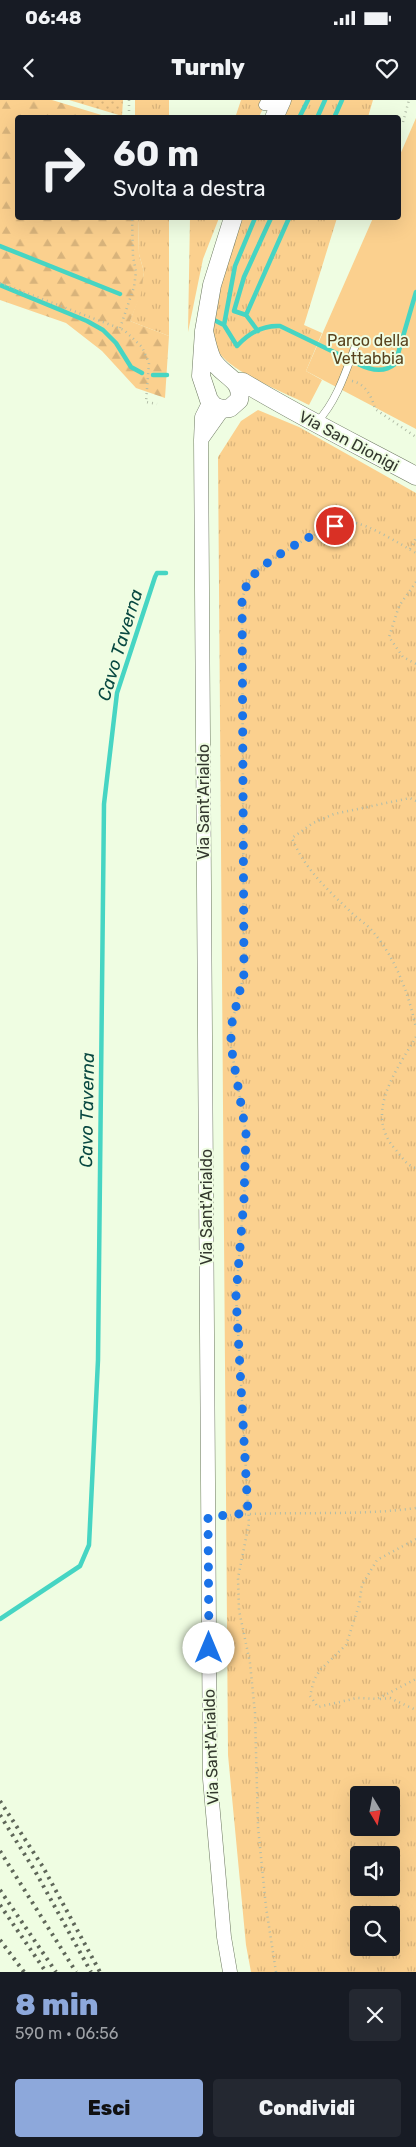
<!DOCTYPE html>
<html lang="it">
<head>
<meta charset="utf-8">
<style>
	:root { --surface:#171b24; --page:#242831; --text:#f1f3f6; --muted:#9ea1a6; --accent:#8da8db }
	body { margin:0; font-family:Rubik,sans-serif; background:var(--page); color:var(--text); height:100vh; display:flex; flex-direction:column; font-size:19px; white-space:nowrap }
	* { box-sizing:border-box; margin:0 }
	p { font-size:16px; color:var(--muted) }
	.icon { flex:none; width:28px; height:28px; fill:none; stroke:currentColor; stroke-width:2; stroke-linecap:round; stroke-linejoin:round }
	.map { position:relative; height:1872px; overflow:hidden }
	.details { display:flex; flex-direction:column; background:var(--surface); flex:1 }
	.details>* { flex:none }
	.hud { position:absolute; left:15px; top:15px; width:386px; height:105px; border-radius:5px; box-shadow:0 5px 20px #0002; background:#171b24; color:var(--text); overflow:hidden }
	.needle { width:32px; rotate:170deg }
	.tools { position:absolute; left:350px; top:1686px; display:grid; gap:10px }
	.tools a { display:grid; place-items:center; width:50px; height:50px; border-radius:5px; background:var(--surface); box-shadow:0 5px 20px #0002; font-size:25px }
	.pin { position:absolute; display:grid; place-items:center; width:42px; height:42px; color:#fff; margin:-21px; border:2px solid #fff; border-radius:50%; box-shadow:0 1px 5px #0007 }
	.me { position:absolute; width:55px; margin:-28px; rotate:0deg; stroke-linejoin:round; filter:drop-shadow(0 0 4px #0008) }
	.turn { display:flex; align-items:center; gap:18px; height:105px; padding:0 15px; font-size:22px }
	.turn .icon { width:65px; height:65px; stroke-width:2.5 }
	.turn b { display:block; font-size:35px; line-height:42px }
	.round { display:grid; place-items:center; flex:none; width:52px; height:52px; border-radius:5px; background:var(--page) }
	.overview { display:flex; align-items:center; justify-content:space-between; height:85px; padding:0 15px }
	h1 { font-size:30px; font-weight:800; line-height:38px; color:var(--accent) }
	.primary-button { display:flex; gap:10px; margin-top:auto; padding:10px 15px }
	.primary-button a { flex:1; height:58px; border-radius:5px; background:var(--accent); color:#111; font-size:20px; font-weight:800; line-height:58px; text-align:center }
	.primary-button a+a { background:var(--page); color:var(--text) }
	.status { display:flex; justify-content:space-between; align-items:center; height:35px; padding:0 25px; background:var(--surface); direction:ltr }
	.status svg { height:14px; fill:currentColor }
	header { display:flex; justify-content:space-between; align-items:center; height:65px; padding:0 15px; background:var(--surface); font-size:22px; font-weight:800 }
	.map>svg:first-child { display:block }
</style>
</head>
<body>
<div class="status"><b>06:48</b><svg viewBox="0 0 49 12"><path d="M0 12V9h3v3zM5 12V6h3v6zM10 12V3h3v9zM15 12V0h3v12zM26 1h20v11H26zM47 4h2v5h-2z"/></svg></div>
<header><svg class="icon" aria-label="back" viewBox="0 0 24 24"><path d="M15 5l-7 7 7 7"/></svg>Turnly<svg class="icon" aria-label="heart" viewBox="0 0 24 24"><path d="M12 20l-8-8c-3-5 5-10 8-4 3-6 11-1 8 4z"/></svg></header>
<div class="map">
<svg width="416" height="1872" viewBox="0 0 416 1872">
	<defs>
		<pattern id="grass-tufts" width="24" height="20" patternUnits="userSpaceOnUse" patternTransform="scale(1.25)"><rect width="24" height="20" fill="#fbd08e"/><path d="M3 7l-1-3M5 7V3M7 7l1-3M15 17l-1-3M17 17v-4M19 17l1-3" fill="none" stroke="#d8b37b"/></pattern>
		<pattern id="forest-firs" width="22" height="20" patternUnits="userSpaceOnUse" patternTransform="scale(1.25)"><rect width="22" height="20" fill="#fbd08e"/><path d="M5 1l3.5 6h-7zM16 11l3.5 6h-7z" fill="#d8b37b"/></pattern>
		<pattern id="garden-dots" width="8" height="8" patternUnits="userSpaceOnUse" patternTransform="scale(1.25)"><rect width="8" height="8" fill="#fbd08e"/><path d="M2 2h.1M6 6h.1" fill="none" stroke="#d8b37b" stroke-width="1.8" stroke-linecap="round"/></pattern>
	</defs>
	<rect width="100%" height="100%" fill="#effde2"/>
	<path fill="url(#grass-tufts)" fill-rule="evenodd" d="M 135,0 L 169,0 L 169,17 L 135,17 Z
		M 241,0 L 267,0 L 259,17 L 235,18 Z
		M 289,0 L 373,0 L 368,17 L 282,18 Z
		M 138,118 L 169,118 L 169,236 L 130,221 L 140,194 L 144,172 L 139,154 Z
		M 190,118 L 219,118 L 203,159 L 188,232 Z
		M 241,118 L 337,118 L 304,225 L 322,233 L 306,271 L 322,280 L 309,305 C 285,293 236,274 220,254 C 199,229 232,146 241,118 Z
		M 258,310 L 299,327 L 416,393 L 416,1872 L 251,1872 L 246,1845 L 228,1655 L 218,357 L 241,321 ZM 359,1695 L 391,1695 L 391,1728 L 359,1728 ZM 359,1755 L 391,1755 L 391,1788 L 359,1788 ZM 359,1815 L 391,1815 L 391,1848 L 359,1848 Z"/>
	<path fill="url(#forest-firs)" d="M 0,0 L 52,0 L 108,17 L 18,18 L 18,118 L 138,118 L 139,154 L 144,172 L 141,194 L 130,221 L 169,236 L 165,298 L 136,288 L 102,251 L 66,223 L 0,200 Z"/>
	<path fill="#fbd08e" d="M 416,18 L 416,329 L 306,271 L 373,118 L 399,118 L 399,57 Z"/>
	<path fill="url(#garden-dots)" d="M 69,0 L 123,0 L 122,16 Z"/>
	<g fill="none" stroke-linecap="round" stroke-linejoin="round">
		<path stroke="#46d5c3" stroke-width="4.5" d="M 299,18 L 308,0
			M 317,18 L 325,0
			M 334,18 L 342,0
			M 255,118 L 235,166 L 224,225 L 237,246 C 248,234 263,225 280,226 L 340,255
			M 0,146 L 120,194
			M 0,185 L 87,221 L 103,230 L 116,243 L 131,267 L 142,273
			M 246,215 L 289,118
			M 214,220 L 224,225
			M 258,231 L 246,215 L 234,211 L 244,177 L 271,118
			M 358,264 C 370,270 384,273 395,264 L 416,192
			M 153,275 L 167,275
			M 0,1519 L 80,1466 L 89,1445 L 98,1260 L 104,704 L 117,593 L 155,477 L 157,473 L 166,473"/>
		<defs>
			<path id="service" d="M 317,322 C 337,301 346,271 356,244"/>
			<path id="pedestrian" d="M 267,0 L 264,5 L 272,6 L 275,0"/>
			<path id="minor" d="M 210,301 L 202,317 L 201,340 L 210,1679 L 224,1837 L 230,1872
				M 201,340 L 223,309"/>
			<path id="tertiary" d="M 274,18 L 282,0
				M 204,231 C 206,240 208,250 212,259 C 221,276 244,279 239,300 L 230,308 L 221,309 L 214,306 L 209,300 L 201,276 L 204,231 L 212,185 L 233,118
				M 236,282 L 243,282 C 299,316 358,345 416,376"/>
		</defs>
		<use href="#service" stroke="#6d7961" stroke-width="8"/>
		<use href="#pedestrian" stroke="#6d7961" stroke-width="11"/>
		<use href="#minor" stroke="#6d7961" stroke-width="15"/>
		<use href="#tertiary" stroke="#6d7961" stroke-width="19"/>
		<path stroke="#b2bda8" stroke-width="2.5" stroke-dasharray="1 4" stroke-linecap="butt" d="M 129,0 L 129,18
			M 403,22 L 409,0
			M 0,183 L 124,230 L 142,247 L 149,263 L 146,302 L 157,304
			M 120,228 L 134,187 L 136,172 L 133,156 L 132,118
			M 352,281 C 366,284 372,297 375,309 L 416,337
			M 410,449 L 416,438
			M 416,482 L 399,506 L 389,537 L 403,557 L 416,564
			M 416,701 L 410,698 L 334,714 L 313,723 L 292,738 C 304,769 330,792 354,815 C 361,821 369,826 374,833 C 396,859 409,895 416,928
			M 416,937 C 396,971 363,1014 396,1050 C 402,1057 407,1066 416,1068
			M 220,1416 C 285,1410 352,1417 416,1408
			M 416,1439 L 377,1460 L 362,1485 L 359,1505 L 346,1545 L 320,1570 L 314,1580 L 310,1596 L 318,1607 L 357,1598 L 377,1599 L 416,1579
			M 380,1599 L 390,1598 L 416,1610
			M 276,1872 L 266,1807 L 258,1727 L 255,1613 L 250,1563 L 239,1510 L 238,1478 L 249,1423 L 236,1196 L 245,1083 L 246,1033 L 231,947 L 231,927 L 244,874 L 242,500 C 244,493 246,484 250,478 C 262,463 331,421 350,422 C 367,423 400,444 416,453"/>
		<use href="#service" stroke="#fff" stroke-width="7"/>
		<use href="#pedestrian" stroke="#fff" stroke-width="10"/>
		<use href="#minor" stroke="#fff" stroke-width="14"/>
		<use href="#tertiary" stroke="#fff" stroke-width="18"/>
		<path stroke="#5f6759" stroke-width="4" stroke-dasharray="2.5 5" stroke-linecap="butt" d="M 0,1701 L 43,1767 L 100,1872
			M 0,1715 L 35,1771 L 91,1872
			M 0,1751 L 76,1872
			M 0,1790 L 56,1872
			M 0,1805 L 46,1872
			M 0,1840 L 24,1872"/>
	</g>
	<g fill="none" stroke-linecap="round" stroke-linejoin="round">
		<path stroke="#1a73e8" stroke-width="9" stroke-dasharray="0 16.2" d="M 209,1548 L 208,1417 L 248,1413 L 236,1196 L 244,1099 L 246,1033 L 231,946 L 231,927 L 244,874 L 242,500 C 244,493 246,484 251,478 C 265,460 313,433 335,426"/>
	</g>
	<g text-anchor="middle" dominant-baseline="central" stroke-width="4" stroke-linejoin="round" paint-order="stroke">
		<g font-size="16" fill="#58421d" stroke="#effde2">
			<text x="368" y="240">Parco della<tspan x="368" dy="18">Vettabbia</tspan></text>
		</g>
		<g font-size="16" fill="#32372d" stroke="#effde2">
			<text transform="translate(349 341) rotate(28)">Via San Dionigi</text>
			<text transform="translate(203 702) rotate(-90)">Via Sant'Arialdo</text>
			<text transform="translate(206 1107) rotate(-90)">Via Sant'Arialdo</text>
			<text transform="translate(211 1647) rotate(-92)">Via Sant'Arialdo</text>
		</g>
		<g font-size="18" font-style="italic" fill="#084841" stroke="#effde2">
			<text transform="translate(120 545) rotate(-73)">Cavo Taverna</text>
			<text transform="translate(87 1010) rotate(-89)">Cavo Taverna</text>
		</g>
	</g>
</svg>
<div class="tools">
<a><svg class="needle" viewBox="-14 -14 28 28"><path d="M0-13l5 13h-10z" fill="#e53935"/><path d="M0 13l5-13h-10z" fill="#9ea1a6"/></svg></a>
<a><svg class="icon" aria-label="sound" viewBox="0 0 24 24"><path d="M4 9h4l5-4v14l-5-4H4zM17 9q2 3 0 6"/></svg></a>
<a><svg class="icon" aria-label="search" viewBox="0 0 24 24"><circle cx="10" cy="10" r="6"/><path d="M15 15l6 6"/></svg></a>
</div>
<div class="pin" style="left:335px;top:426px;background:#d93025"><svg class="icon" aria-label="arrive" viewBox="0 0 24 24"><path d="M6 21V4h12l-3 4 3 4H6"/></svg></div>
<svg class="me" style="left:209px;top:1548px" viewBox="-20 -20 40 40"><circle r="19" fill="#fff"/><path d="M0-13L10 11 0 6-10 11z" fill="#1a73e8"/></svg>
<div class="hud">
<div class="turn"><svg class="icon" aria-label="right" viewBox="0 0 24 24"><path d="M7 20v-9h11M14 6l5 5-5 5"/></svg><div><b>60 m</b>Svolta a destra</div></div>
</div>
</div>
<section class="details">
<div class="overview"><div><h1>8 min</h1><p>590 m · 06:56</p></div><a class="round"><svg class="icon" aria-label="close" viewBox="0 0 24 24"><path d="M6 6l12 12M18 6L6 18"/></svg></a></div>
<div class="primary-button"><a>Esci</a><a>Condividi</a></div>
</section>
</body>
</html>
